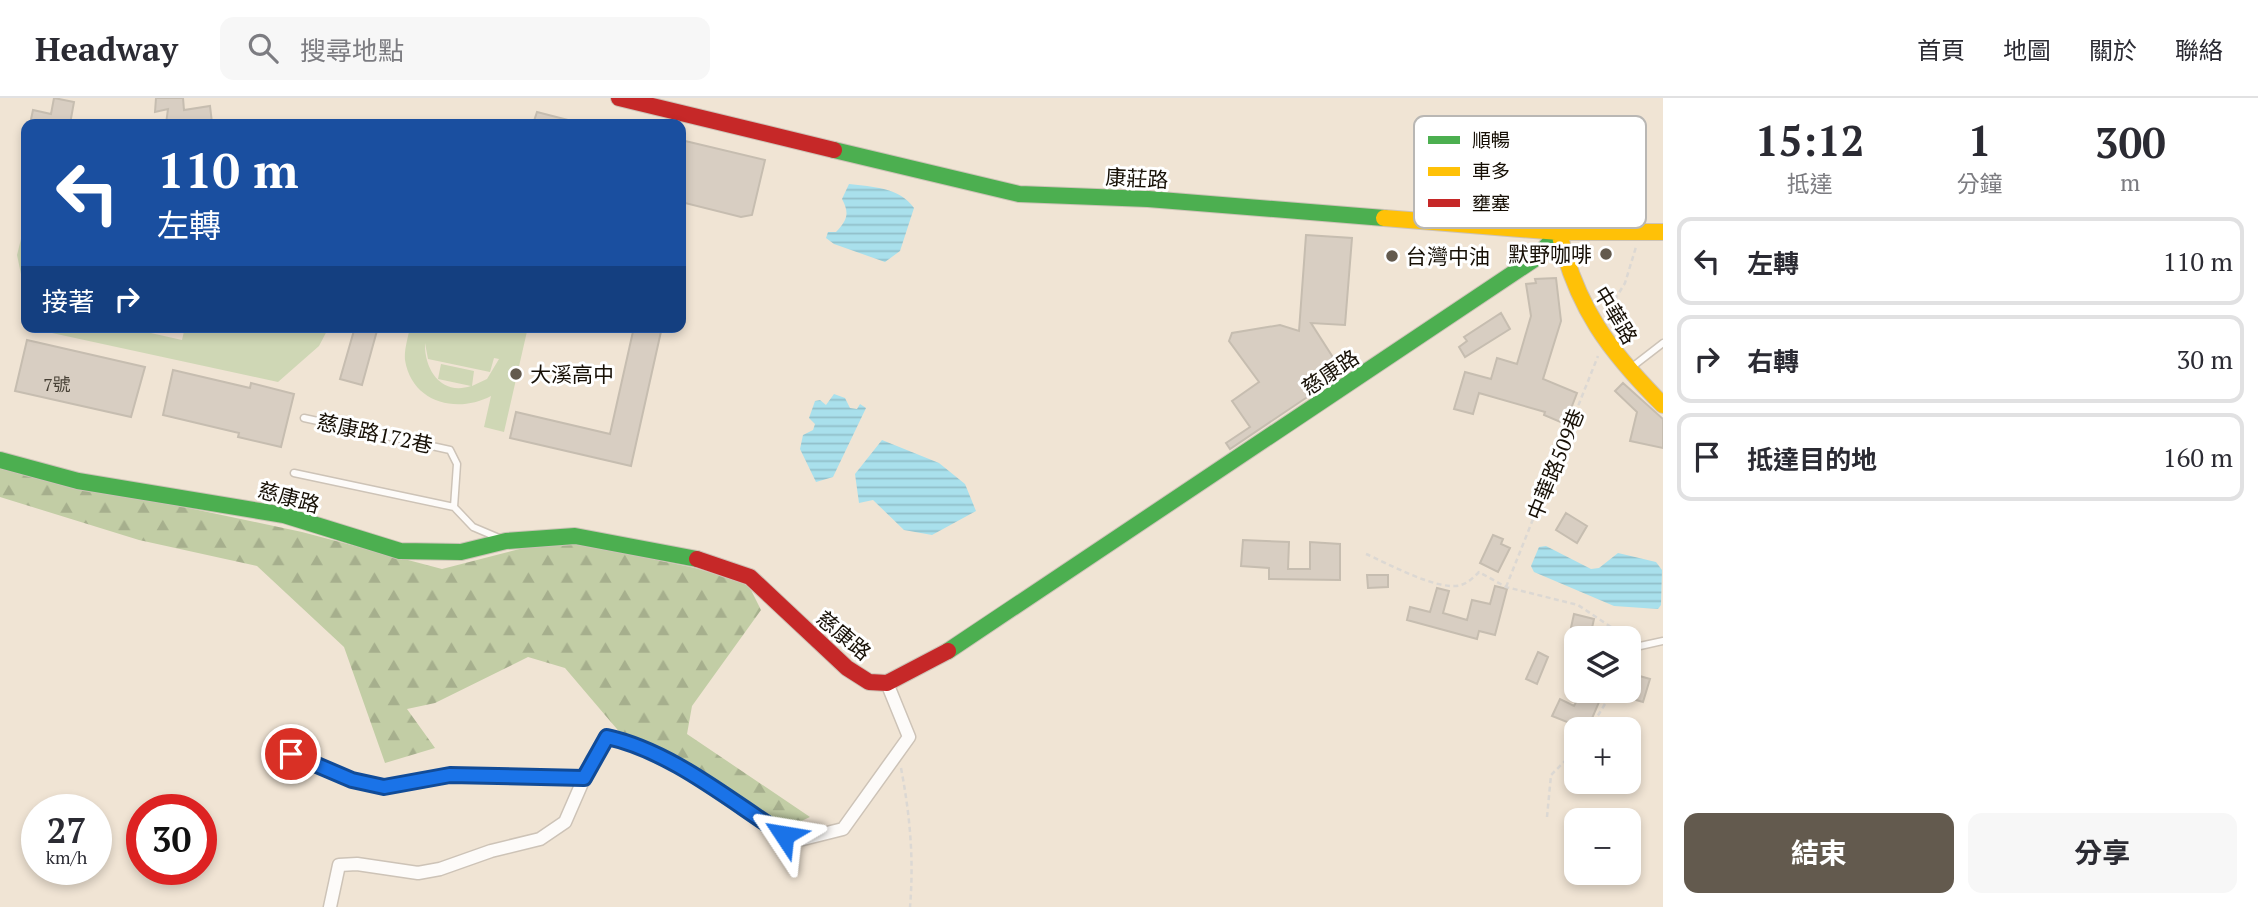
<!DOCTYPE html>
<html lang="zh-TW">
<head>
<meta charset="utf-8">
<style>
	:root { --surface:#fff; --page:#f7f7f7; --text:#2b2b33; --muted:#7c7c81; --line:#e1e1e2; --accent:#635a4e }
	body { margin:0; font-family:"PT Serif","Noto Sans TC",serif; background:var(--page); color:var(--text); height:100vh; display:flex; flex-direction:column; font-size:26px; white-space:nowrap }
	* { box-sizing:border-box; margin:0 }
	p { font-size:23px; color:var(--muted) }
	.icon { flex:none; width:38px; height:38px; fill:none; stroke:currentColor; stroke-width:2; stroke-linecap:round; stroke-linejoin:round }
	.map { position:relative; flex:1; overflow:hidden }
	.sheet { display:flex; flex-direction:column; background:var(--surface); width:595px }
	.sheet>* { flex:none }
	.hud { position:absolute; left:21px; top:21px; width:665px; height:214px; border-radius:14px; box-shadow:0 4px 10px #0003; background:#1a4fa0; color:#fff; overflow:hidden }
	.tools { position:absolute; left:1564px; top:528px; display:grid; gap:14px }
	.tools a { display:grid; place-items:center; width:77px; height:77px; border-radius:14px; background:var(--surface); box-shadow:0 4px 10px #0003; font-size:35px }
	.speed { position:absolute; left:21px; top:696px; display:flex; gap:14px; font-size:35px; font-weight:700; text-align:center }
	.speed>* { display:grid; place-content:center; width:91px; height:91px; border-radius:50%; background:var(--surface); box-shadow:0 4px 10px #0003; line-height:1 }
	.speed small { font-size:18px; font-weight:400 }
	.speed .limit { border:10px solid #d22; background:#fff; color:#111 }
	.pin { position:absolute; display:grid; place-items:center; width:60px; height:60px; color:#fff; margin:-30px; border:4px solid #fff; border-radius:50%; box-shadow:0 2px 7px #0007 }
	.me { position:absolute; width:77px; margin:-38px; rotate:303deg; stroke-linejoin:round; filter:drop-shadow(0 0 5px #0008) }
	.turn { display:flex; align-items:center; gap:24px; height:147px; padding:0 21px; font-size:32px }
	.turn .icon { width:91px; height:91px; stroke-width:2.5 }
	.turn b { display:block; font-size:49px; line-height:60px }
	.then { display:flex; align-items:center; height:66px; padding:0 21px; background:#0003; gap:14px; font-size:26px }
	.eta { display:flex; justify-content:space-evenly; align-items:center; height:119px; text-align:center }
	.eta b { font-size:42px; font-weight:700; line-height:49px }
	.action { display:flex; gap:14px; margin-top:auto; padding:14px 21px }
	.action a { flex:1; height:80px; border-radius:14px; background:var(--accent); color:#fff; font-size:28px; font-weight:700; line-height:80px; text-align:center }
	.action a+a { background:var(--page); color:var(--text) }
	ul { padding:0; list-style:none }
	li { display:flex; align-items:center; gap:21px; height:88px; margin:0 14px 10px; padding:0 7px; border:4px solid var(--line); border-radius:14px }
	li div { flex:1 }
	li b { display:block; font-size:26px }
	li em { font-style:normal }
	header { display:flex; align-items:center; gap:42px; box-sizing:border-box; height:98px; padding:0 35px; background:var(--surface); border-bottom:2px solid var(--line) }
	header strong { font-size:33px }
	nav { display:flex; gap:38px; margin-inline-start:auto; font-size:24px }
	.search { width:490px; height:63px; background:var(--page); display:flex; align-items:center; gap:18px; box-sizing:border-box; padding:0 24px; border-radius:14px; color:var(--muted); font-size:26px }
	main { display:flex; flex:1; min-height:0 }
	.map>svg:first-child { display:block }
</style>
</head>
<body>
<header>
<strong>Headway</strong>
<div class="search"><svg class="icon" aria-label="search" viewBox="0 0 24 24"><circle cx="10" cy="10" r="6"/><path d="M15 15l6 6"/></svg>搜尋地點</div>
<nav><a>首頁</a><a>地圖</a><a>關於</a><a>聯絡</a></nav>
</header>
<main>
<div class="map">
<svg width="1663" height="809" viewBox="0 0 1663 809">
	<defs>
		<pattern id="forest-firs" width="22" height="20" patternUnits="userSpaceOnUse" patternTransform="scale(1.75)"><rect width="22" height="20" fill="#c2cda5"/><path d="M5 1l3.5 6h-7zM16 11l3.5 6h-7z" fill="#a6af8d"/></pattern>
		<pattern id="water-rules" width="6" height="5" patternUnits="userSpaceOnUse" patternTransform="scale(1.75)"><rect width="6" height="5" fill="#a9e0ec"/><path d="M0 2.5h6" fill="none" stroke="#91bfc9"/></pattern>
	</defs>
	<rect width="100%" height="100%" fill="#f0e4d4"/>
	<path fill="#cfd7b5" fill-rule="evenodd" d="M 26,121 L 26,200 L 17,157 Z
		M 45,229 L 124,229 L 182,242 L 185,229 L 329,229 L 319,248 L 278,284 L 52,235 Z
		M 410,229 L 528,229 L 504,334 L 484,329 L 491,298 C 457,316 412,305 405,262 C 404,251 408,240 410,229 ZM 425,245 L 428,261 L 490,274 L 494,260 L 499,261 L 487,281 L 472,288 L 474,273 L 441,266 L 438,281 L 471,288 C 441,298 424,271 425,245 Z"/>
	<path fill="url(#forest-firs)" d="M 0,370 L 302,434 L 442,471 L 558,441 L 695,470 L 748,486 L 761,512 L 692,608 L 687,636 L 810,719 L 769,738 L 622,637 L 565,570 L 528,559 L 435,605 L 407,611 L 435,650 L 385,665 L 344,549 L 257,468 L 139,442 L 0,399 Z"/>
	<path fill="url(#water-rules)" d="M 849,86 C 873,89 899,89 914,110 L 900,153 L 885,164 L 834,146 L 826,140 L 828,134 L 836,134 C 847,122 850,116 842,101 Z
		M 834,296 L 845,300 L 850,310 L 857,311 L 860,306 L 866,310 L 833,379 L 816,384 L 800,351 L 803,337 L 813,332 L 815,326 L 809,320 L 815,303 L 820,302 L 826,307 Z
		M 882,342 L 939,365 L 965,386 L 976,413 L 932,437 L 904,432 L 873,402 L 859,405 L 855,376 Z
		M 1546,448 L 1591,471 L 1599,470 L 1618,455 L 1656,464 L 1662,472 L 1661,507 L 1658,511 L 1614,508 L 1534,474 L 1531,468 L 1539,449 Z"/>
	<path fill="#d8cec2" stroke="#c6bdb0" stroke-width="2" d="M 54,0 L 74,4 L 70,26 L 30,26 L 33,12 L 51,16 Z
		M 156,0 L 183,0 L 184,12 L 210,8 L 212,25 L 166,26 L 168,11 L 155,14 Z
		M 537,14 L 572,23 L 572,26 L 533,26 Z
		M 681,42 L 765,62 L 752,117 L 741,119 L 681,104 Z
		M 1306,137 L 1352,140 L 1345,227 L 1311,225 L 1343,275 L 1230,351 L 1226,345 L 1250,329 L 1232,303 L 1259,284 L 1229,243 L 1232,235 L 1280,227 L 1299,233 Z
		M 1556,180 L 1561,223 L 1543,281 L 1577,295 L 1565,326 L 1544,317 L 1545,314 L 1479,295 L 1473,316 L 1454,311 L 1465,274 L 1491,281 L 1497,260 L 1517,266 L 1531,218 L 1526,186 L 1536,185 L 1535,181 Z
		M 1501,215 L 1510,231 L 1465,259 L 1459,249 L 1467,243 L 1464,239 Z
		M 355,229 L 378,229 L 362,287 L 340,281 Z
		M 634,229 L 662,229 L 631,368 L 510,340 L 516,314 L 610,336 Z
		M 27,242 L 145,269 L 131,319 L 15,293 Z
		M 173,272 L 250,290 L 251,285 L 294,296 L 281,349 L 238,339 L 239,335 L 163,317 Z
		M 1623,285 L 1663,321 L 1663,350 L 1630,343 L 1637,314 L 1615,293 Z
		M 1566,415 L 1587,428 L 1577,445 L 1556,432 Z
		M 1493,437 L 1503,441 L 1501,446 L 1510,450 L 1498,474 L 1480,465 Z
		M 1243,442 L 1289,444 L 1288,471 L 1310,471 L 1310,444 L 1340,446 L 1340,482 L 1269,481 L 1269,470 L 1241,468 Z
		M 1367,477 L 1388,477 L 1388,489 L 1368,490 Z
		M 1495,488 L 1507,491 L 1495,537 L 1479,533 L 1477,541 L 1407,522 L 1410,509 L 1430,514 L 1437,490 L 1449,493 L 1443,515 L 1467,522 L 1472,502 L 1490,506 Z
		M 1574,516 L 1594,521 L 1590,539 L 1570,534 Z
		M 1538,554 L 1548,559 L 1537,586 L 1526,581 Z
		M 1636,577 L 1650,581 L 1643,604 L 1629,600 Z
		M 1582,593 L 1609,593 L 1599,604 L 1587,632 L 1552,618 L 1560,601 L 1574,608 Z"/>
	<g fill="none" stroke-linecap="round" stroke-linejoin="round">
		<defs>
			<path id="lane" d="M 1632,269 L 1663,245
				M 304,320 L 450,352 L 457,366 L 454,409 L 473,429 L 499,440
				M 294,375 L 454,409
				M 1640,548 L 1663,543"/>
			<path id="street" d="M 273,646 L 352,682 L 384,689 L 450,677 L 584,680
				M 330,809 L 339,767 L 357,766 L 418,775 L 440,771 L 491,753 L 540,741 L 565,724 L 592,662 L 607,639 C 672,653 729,702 784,737 L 803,741 L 843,731 L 909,639 L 887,585"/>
			<path id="fast" d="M 834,52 L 1019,96 L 1148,101 L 1384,120
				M 0,362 L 78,383 L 284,417 L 400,453 L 461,454 L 506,443 L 575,438 L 697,461
				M 948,553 L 1536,160 L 1559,134"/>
			<path id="slow" d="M 1384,120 L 1559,134 L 1663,134
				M 1559,134 C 1576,209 1609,253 1663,307"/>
			<path id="jam" d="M 619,0 L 834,52
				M 697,461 L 750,479 L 847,570 L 869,584 L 887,585 L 948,553"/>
		</defs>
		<use href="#lane" stroke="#cdc3b7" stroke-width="9"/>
		<use href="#street" stroke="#cdc3b7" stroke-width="15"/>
		<use href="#fast" stroke="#cdc3b7" stroke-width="18"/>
		<use href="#slow" stroke="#cdc3b7" stroke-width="18"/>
		<use href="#jam" stroke="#cdc3b7" stroke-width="18"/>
		<path stroke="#dcd8d3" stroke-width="2.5" stroke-dasharray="5 3.5" stroke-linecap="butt" d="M 1606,216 L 1625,185 L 1636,149
			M 1366,456 C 1387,465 1439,494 1461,487 C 1468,485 1474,479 1479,474 L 1506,489 L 1578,507 L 1629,541
			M 1506,489 L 1598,258
			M 1629,568 L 1636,555
			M 1589,632 L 1613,593
			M 901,670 C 910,717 914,761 910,809
			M 1547,719 L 1551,677 L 1577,651"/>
		<use href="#lane" stroke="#fdfbf9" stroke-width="6"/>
		<use href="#street" stroke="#fdfbf9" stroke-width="12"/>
		<use href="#fast" stroke="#4caf50" stroke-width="16"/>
		<use href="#slow" stroke="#ffc107" stroke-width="16"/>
		<use href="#jam" stroke="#c62828" stroke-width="16"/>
	</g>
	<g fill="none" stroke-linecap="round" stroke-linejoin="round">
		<defs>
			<path id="route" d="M 291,656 L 352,682 L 384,689 L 450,677 L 584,680 L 607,639 C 671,653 729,702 784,737"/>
		</defs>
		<use href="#route" stroke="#114b97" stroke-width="18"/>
		<use href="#route" stroke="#1a73e8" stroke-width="12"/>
	</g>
	<g fill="#635a4e" stroke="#fff" stroke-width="2.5">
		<circle cx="1606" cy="156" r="7"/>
		<circle cx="1392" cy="158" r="7"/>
		<circle cx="516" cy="276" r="7"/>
	</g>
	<g text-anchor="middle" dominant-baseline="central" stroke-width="6" stroke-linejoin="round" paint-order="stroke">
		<g font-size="18" fill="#474035">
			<text x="57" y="286">7號</text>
		</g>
		<g font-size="21" fill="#171006" stroke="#fff">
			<text transform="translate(1137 80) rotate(3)">康莊路</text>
			<text transform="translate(1616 217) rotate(59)">中華路</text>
			<text transform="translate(1330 274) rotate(-34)">慈康路</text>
			<text transform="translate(375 335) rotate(12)">慈康路172巷</text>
			<text transform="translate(1555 366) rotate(-68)">中華路509巷</text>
			<text transform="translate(289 399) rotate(15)">慈康路</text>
			<text transform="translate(844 537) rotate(40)">慈康路</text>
		</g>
		<g font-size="21" fill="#171006" stroke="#fff" text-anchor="start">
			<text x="1592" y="156" text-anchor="end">默野咖啡</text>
			<text x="1406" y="158">台灣中油</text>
			<text x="530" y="276">大溪高中</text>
		</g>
	</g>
	<rect x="1414" y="18" width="232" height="112" rx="10" fill="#fff" stroke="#b9b7b4" stroke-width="2"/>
	<rect x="1428" y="38" width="32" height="8" fill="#4caf50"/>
	<rect x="1428" y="69" width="32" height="9" fill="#ffc107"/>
	<rect x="1428" y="101" width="32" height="8" fill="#c62828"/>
	<g font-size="19" fill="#171006">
		<text x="1472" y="49">順暢</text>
		<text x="1472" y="80">車多</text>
		<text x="1472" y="112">壅塞</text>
	</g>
</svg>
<div class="tools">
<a><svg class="icon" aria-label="layers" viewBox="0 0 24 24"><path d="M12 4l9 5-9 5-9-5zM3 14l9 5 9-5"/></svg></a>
<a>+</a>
<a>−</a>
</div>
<div class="speed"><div>27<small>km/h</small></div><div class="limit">30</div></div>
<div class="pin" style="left:291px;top:656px;background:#d93025"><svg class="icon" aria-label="arrive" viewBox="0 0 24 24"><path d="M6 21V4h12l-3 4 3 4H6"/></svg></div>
<svg class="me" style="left:784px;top:737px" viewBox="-20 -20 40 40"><path d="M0-17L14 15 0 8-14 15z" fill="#1a73e8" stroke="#fff" stroke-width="4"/></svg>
<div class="hud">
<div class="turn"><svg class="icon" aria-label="left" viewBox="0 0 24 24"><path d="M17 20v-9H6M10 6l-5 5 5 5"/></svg><div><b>110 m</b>左轉</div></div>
<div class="then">接著<svg class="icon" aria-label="right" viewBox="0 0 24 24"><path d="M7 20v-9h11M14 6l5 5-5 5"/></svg></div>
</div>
</div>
<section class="sheet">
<div class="eta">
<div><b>15:12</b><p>抵達</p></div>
<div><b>1</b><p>分鐘</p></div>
<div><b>300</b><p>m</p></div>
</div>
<ul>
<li><svg class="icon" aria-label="left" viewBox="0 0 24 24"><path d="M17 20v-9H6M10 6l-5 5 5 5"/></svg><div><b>左轉</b></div><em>110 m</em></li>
<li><svg class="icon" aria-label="right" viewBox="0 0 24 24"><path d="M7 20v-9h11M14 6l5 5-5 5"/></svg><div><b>右轉</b></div><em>30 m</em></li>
<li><svg class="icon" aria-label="arrive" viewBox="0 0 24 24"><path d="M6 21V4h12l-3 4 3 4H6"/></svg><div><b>抵達目的地</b></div><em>160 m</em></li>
</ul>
<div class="action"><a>結束</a><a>分享</a></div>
</section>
</main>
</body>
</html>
